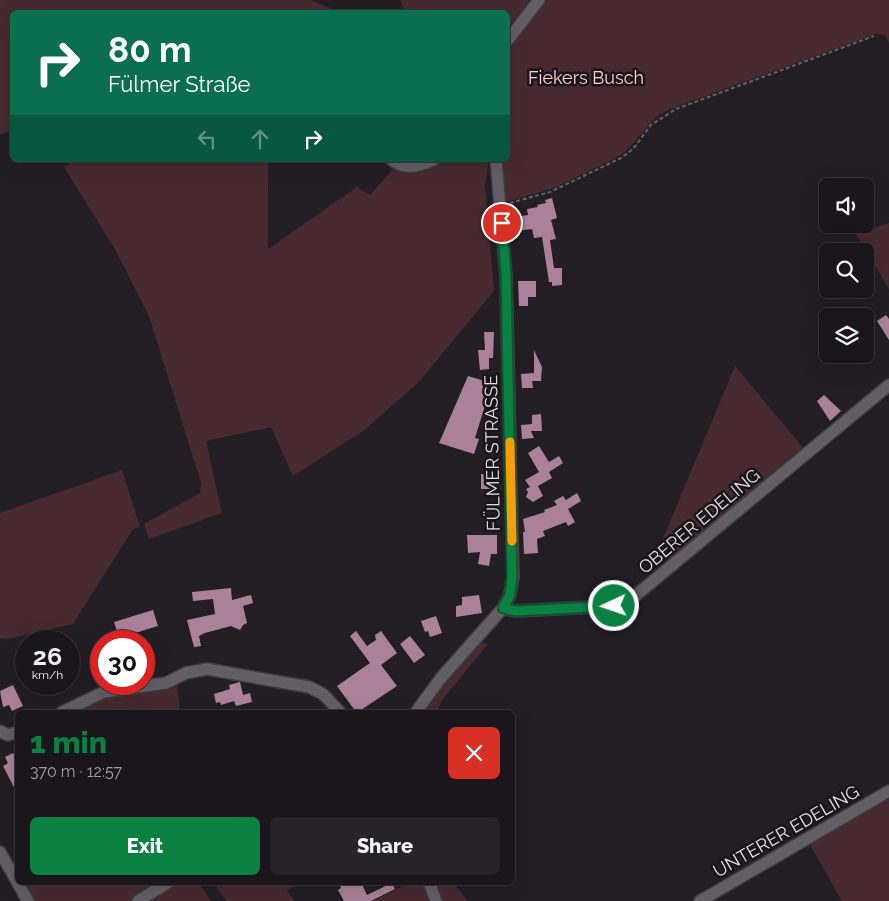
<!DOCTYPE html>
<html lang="en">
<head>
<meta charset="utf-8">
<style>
	:root { --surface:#1a161b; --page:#272328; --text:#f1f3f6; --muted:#9f9fa3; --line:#38353a; --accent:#0b8043 }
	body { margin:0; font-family:Raleway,sans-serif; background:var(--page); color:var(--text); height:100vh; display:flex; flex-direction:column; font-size:19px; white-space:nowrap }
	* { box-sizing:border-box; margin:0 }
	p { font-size:16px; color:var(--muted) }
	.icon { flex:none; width:28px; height:28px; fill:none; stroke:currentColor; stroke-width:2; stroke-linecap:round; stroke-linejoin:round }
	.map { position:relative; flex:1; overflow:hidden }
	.panel { position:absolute; left:15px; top:710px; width:500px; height:175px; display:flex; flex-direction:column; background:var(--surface); border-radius:8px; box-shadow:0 5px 20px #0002,0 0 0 1px var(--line) }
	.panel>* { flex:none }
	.guide { position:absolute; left:10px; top:10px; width:500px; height:152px; border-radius:8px; box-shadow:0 5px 20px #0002,0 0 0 1px var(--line); background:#0b6e4f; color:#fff; overflow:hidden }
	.buttons { position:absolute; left:819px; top:178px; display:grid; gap:10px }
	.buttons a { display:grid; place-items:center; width:55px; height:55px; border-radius:8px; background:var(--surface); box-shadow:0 5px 20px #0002,0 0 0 1px var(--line); font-size:25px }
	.speed { position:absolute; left:15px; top:630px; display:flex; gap:10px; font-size:25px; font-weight:700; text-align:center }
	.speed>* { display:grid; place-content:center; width:65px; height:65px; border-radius:50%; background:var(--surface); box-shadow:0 5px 20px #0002,0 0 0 1px var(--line); line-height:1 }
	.speed small { font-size:12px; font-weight:400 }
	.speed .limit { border:8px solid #d22; background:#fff; color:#111 }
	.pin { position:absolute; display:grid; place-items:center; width:42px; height:42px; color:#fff; margin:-21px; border:2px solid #fff; border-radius:50%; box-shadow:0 1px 5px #0007 }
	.me { position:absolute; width:55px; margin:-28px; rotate:267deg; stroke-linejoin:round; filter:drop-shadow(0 0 4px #0008) }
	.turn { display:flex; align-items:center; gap:18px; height:105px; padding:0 15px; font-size:22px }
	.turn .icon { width:65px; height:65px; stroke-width:2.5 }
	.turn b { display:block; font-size:35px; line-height:42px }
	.lanes { display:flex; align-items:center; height:48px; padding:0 15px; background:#0003; justify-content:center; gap:25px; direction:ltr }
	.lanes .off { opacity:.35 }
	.round { display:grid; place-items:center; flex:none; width:52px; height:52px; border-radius:8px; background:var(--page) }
	.summary { display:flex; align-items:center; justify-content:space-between; height:85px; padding:0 15px }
	h1 { font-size:30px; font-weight:800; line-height:38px; color:var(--accent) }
	.button { display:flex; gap:10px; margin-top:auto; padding:10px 15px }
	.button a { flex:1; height:58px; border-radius:8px; background:var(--accent); color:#fff; font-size:20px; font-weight:800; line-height:58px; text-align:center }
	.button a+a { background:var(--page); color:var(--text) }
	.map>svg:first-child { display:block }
</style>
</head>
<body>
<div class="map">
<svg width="889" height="901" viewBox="0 0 889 901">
	<rect width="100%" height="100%" fill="#231e24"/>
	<path fill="#462a2f" d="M 0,0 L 311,0 L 330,8 L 332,12 L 12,12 L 12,130 L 0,135 Z
		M 400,0 L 530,0 L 508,28 L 508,12 L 405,12 Z
		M 545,0 L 889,0 L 889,43 L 885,35 L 876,34 L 673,108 L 657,116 L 627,150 L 616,158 L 554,188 L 503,203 L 494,160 L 508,160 L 508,51 Z
		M 76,160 L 268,160 L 268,249 L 357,187 L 370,195 L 394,168 L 431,165 L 440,160 L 489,160 L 485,185 L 494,291 L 418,383 L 363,431 L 293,476 L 271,427 L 206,441 L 222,513 L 149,539 L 144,524 L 200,493 L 201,483 L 149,316 L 116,251 L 64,167 Z
		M 889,223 L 889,289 L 856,234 Z
		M 735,366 L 805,450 L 673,562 L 659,548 Z
		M 122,470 L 140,527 L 133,529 L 73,624 L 7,639 L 0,638 L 0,513 Z
		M 479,640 L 487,645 L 443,699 L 436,712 L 420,712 Z
		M 177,683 L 180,712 L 68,712 L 94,699 Z
		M 889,793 L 889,901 L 842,901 L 808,841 Z
		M 178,882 L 199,883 L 211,901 L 148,901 Z
		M 411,882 L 426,883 L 434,901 L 373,901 Z
		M 22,883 L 162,883 L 131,901 L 33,901 Z
		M 214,883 L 303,883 L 287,890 L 294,901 L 226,901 Z
		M 433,883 L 454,883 L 467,901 L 441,901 Z"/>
	<path fill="#aa8198" d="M 552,198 L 557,218 L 551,220 L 556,239 L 550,240 L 554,268 L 562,268 L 562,285 L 552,286 L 552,282 L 549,282 L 542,237 L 534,238 L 532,229 L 516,231 L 514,217 L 528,215 L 527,209 L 538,207 L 537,205 L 546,203 L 545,200 Z
		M 518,281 L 536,281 L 536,297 L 528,297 L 528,306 L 519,306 Z
		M 886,315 L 889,319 L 889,340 L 877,321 Z
		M 484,332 L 494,332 L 493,358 L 489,358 L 489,369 L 480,370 L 478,350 L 485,350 Z
		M 534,350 L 542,367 L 541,381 L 532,381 L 533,388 L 522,388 L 521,374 L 534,373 Z
		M 468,376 L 492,383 L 475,438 L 479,439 L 474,454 L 439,443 Z
		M 824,395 L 841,411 L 830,421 L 817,401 Z
		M 541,414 L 542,431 L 531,431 L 534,438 L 522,439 L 521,425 L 532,424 L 532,415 Z
		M 539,446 L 549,462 L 559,456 L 563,463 L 549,472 L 552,478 L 538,486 L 543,496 L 533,502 L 526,497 L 528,492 L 526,489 L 530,487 L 525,480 L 539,472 L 528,453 Z
		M 485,466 L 496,466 L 495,489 L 481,489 L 481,474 L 485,474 Z
		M 577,493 L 581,501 L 568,509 L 575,522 L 568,526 L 566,522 L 543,531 L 545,536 L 537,539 L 538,553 L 524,554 L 523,532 L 525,532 L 523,519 L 545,512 L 544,510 L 557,505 L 554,501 L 563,496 L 566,500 Z
		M 467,535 L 497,535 L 497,554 L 491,554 L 489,566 L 478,564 L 480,552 L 468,553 Z
		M 231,588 L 232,600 L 251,595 L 253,603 L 243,606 L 247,623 L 243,625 L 240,630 L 231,626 L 205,633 L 199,636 L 201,646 L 194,647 L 187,620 L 215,614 L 213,599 L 193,601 L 192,592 Z
		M 479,595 L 482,613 L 456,617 L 456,606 L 462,605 L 462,597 Z
		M 153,610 L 158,626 L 119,638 L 114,622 Z
		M 436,616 L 442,633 L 430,637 L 428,631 L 425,632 L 421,621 Z
		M 356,631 L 367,646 L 376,640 L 375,635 L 381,631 L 397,653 L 381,665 L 397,686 L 358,712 L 356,712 L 337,686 L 370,663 L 350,636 Z
		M 410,636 L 425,655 L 414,663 L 400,644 Z
		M 240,682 L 243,695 L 250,693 L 252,702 L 236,706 L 234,701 L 221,705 L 220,702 L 216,703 L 214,694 L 230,689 L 229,685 Z
		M 13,685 L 23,706 L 12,711 L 9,705 L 3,707 L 0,691 Z
		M 13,753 L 18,762 L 18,795 L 3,766 L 8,763 L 5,757 Z
		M 339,882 L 361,882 L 367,895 L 392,883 L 395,889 L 371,901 L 344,901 L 338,890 L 341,888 Z"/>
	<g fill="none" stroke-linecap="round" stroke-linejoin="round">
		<defs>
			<path id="minor" d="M 508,40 L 539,0
				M 392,160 C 403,170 420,166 433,160
				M 503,608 L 515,611 L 614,606 L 629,601 L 889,385
				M 62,712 L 104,692 L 166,683 L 186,673 L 207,669 L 309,687 L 323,694 L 340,712
				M 416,712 L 440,679 L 503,608 L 510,595 L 513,577 L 506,276 L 496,160
				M 0,731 L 8,735 L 18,732
				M 0,852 L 28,901
				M 429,882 L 436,901
				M 138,901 L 169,882
				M 700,901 L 889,791"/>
		</defs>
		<use href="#minor" stroke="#3f3c40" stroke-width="14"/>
		<path stroke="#646065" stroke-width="2" stroke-dasharray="4 2.5" stroke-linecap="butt" d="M 510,203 L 550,192 L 621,158 L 633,149 L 651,125 L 676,109 L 874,36"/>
		<use href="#minor" stroke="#635e64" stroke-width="11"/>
	</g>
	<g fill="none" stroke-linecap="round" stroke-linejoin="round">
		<defs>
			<path id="route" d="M 502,223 L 506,276 L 512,577 L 510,595 L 503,608 L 515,611 L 614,606"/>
		</defs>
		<use href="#route" stroke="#07532c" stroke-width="12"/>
		<use href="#route" stroke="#0b8043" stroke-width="9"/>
		<path stroke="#f59e0b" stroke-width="9" d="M 510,442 L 512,541"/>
	</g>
	<g text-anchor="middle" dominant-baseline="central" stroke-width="5" stroke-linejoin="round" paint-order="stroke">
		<g font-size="18" fill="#fbccd2" stroke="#19151a">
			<text x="586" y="77">Fiekers Busch</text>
		</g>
		<g font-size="18" fill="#e2dfe3" stroke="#19151a">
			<text transform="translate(492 453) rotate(-91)">FÜLMER STRASSE</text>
			<text transform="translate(699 521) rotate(-40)">OBERER EDELING</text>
			<text transform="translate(786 831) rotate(-30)">UNTERER EDELING</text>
		</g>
	</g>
</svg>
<div class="buttons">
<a><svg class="icon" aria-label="sound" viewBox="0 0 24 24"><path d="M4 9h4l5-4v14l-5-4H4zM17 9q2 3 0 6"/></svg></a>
<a><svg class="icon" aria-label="search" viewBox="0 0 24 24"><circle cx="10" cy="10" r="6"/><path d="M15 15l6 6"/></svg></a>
<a><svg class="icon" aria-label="layers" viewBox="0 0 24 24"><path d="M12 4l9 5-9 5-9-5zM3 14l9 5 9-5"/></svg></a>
</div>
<div class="speed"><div>26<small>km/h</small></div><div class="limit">30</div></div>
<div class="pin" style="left:502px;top:223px;background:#d93025"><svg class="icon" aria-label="arrive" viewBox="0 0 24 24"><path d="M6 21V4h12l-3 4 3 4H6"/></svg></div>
<svg class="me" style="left:614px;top:606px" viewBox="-20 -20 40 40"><circle r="17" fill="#0b8043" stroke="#fff" stroke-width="3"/><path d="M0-11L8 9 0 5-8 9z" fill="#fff"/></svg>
<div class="guide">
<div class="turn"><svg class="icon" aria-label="right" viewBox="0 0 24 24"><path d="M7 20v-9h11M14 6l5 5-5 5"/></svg><div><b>80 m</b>Fülmer Straße</div></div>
<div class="lanes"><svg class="icon off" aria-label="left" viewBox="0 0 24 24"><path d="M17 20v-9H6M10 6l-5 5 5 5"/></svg><svg class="icon off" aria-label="ahead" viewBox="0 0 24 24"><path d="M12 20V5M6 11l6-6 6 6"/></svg><svg class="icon" aria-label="right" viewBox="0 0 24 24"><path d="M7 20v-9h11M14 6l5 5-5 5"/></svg></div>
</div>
<section class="panel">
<div class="summary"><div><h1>1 min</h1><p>370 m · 12:57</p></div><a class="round" style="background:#d93025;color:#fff"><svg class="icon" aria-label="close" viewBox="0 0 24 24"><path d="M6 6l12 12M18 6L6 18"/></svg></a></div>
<div class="button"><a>Exit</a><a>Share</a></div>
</section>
</div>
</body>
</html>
